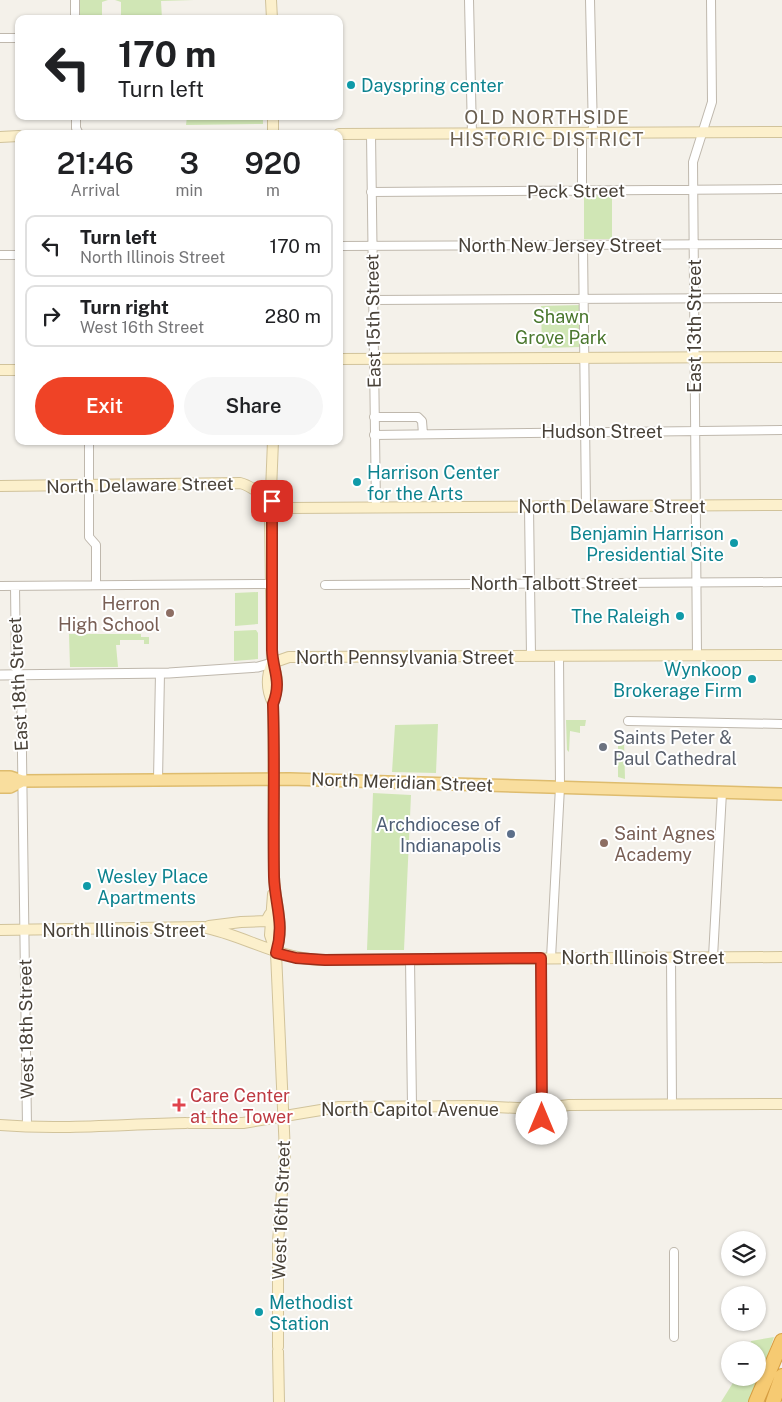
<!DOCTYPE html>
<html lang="en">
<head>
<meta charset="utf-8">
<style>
	:root { --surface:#fff; --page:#f6f6f6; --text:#202124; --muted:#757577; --line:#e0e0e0; --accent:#ef4326 }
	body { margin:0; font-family:"Public Sans",sans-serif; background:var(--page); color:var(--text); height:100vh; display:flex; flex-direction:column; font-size:19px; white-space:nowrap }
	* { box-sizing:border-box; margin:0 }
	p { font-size:16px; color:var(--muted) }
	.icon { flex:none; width:28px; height:28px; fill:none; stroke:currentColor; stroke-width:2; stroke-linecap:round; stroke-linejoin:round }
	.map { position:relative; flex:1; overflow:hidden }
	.sheet { position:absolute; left:15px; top:130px; width:328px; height:315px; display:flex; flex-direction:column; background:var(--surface); border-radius:10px; box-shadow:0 1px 4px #0004 }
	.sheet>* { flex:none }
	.banner { position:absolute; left:15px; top:15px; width:328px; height:105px; border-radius:10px; box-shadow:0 1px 4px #0004; background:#fff; color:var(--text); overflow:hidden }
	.controls { position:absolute; left:721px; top:1231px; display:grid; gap:10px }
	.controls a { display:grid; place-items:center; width:45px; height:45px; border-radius:50%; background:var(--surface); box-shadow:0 1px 4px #0004; font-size:25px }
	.pin { position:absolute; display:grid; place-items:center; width:42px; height:42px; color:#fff; margin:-21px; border-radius:10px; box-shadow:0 2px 8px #0006 }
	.me { position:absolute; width:55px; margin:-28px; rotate:0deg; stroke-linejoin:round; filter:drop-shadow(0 0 4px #0008) }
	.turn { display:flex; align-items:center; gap:18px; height:105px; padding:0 20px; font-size:22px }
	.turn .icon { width:65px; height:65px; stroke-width:2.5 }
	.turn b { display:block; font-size:35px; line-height:42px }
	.eta { display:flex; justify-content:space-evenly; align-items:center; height:85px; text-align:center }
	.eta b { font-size:30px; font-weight:600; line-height:35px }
	.primary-button { display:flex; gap:10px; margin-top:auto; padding:10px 20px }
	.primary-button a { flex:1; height:58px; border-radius:30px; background:var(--accent); color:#fff; font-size:20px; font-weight:600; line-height:58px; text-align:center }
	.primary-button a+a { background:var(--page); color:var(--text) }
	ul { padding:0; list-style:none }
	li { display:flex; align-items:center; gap:15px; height:62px; margin:0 10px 8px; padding:0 10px; border:2px solid var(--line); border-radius:10px }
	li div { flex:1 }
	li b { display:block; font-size:19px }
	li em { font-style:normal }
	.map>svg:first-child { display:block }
</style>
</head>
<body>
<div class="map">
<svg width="782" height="1402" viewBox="0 0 782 1402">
	<rect width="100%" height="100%" fill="#f4f1ea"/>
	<path fill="#d0e6b5" d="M 79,0 L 108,0 L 102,2 L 102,19 L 79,19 Z
		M 115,0 L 194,0 L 161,1 L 162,19 L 121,19 L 121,2 Z
		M 187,116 L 263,116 L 263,124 L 186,125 Z
		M 584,194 L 612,194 L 612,239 L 584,239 Z
		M 581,305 L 581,347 L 542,348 L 541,306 Z
		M 258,592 L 258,624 L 235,626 L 235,593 Z
		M 256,630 L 258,633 L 258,659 L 234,661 L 234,631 Z
		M 69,634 L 141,634 L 141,637 L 149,637 L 149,644 L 144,644 L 144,640 L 120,640 L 120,645 L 116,645 L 118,667 L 70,667 Z
		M 566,720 L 586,720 L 585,726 L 580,726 L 580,733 L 570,731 L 569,752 L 567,750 Z
		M 438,724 L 436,773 L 392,772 L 395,725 Z
		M 618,739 L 624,739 L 625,779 L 618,777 Z
		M 373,793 L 411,795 L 404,950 L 367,950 Z
		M 774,1337 L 766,1361 L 748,1402 L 721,1402 L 736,1378 L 758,1378 L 758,1350 L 748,1350 L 751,1341 Z"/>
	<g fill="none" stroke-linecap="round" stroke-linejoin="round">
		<defs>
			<path id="minor" d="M 75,0 L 75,19
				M 469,0 L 472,134
				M 590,0 L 593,133
				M 0,38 L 19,38
				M 76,116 L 76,128 L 79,134
				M 582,133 L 582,191
				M 371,134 L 376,508
				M 371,192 L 782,189
				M 339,246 L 782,244
				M 583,246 L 586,506
				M 0,255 L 19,255
				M 373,300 L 782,298
				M 374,417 L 418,417 L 422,421 L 423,434
				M 374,435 L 782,430
				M 89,441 L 89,537 L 96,545 L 96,585
				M 529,507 L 531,656
				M 325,585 L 782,582
				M 0,586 L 270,584
				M 15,586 L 16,668 L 21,680 L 27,1127
				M 697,655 L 693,162 L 712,102 L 711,0
				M 628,721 L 782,724
				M 158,780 L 160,673
				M 671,957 L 672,1105
				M 713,957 L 722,792
				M 541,958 L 542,1119
				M 551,958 L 560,787 L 559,656
				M 410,959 L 412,1106
				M 674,1252 L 674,1337"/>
			<path id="tertiary" d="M 0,675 L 169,673 L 258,667 L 272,663"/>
			<path id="secondary" d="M 271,0 L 272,19
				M 273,134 L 273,116
				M 339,134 L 782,132
				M 0,137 L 19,136
				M 339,359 L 782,357
				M 0,370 L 19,370
				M 273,441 L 270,516 L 272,663 C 266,677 266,689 273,703 C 274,761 273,819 274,877 C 275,905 285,924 276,953
				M 0,486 L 240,483 C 258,487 269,506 287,508 L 782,505
				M 272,663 L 289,657 L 782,655
				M 272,663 C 279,677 278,689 273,703
				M 273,894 L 270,935 L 276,953 L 285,1153 L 278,1242 L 278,1347
				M 209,926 L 241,922 L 266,921 L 270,914
				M 0,930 L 203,927 C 243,935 277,958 319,960 L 782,957
				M 189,1123 L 243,1123 L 339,1107 L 476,1106 L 536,1109 L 569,1105 L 782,1104
				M 0,1125 C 62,1130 124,1124 186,1123
				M 278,1351 L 279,1402"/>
			<path id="primary" d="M 0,777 L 10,777 L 22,781 L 290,779 L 782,794
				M 0,787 L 10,787 L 22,781"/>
			<path id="motorway" d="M 756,1402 L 782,1341
				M 773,1402 L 782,1376"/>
		</defs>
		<use href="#minor" stroke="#bfb8ad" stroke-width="10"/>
		<use href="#tertiary" stroke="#bfb8ad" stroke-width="11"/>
		<use href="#secondary" stroke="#d1c39b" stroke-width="12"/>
		<use href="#primary" stroke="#debc6e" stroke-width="14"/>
		<use href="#motorway" stroke="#d69e42" stroke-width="16"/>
		<use href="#minor" stroke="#fff" stroke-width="8"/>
		<use href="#tertiary" stroke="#fff" stroke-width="9"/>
		<use href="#secondary" stroke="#fcf0cc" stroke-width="10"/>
		<use href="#primary" stroke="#f9de9e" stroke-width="11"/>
		<use href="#motorway" stroke="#f6ca72" stroke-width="14"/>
	</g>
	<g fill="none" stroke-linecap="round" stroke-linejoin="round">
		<defs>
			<path id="route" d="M 272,501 L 272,650 C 273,671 282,681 273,704 C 275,761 273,819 274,877 C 275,905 285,924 276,953 L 296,958 L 325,960 L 541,958 L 542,1119"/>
		</defs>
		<use href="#route" stroke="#9b2c19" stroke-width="12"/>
		<use href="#route" stroke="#ef4326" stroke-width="9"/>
	</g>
	<g fill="#0f9aa8" stroke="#fff" stroke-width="2">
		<circle cx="351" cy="85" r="5"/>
		<circle cx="357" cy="482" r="5"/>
		<circle cx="734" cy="543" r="5"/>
		<circle cx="680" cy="616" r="5"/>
		<circle cx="752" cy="679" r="5"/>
		<circle cx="87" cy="886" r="5"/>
		<circle cx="259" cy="1312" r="5"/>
	</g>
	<g fill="#8d6e63" stroke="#fff" stroke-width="2">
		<circle cx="170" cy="613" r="5"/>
		<circle cx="604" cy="843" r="5"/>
	</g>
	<circle fill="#6b7280" stroke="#fff" stroke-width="2" cx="603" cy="747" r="5"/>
	<circle fill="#5c6f8a" stroke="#fff" stroke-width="2" cx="511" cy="834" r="5"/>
	<path fill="#e0444e" stroke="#fff" stroke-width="2" d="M176.5 1097.5h5v5h5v5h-5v5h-5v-5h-5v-5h5z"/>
	<g text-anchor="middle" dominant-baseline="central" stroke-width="4" stroke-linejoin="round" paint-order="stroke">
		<g font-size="18" fill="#0d838f" stroke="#fff" text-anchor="start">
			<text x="361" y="85">Dayspring center</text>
			<text x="367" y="472">Harrison Center<tspan x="367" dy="21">for the Arts</tspan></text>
			<text x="724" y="533" text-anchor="end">Benjamin Harrison<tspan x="724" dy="21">Presidential Site</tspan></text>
			<text x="670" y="616" text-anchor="end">The Raleigh</text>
			<text x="742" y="669" text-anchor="end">Wynkoop<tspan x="742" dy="21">Brokerage Firm</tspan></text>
			<text x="97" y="876">Wesley Place<tspan x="97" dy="21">Apartments</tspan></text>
			<text x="269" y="1302">Methodist<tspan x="269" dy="21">Station</tspan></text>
		</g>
		<g font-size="18" fill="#484138" stroke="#fff">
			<text transform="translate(576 191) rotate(-1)">Peck Street</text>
			<text x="560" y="245">North New Jersey Street</text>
			<text transform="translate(373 321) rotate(-91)">East 15th Street</text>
			<text transform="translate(694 326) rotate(-90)">East 13th Street</text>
			<text x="602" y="431">Hudson Street</text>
			<text transform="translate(140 485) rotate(-1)">North Delaware Street</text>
			<text x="612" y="506">North Delaware Street</text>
			<text x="554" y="583">North Talbott Street</text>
			<text x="405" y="657">North Pennsylvania Street</text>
			<text transform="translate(18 684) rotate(-93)">East 18th Street</text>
			<text transform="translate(402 782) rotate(2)">North Meridian Street</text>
			<text x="124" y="930">North Illinois Street</text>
			<text x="643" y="957">North Illinois Street</text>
			<text transform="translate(26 1029) rotate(-91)">West 18th Street</text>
			<text x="410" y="1109">North Capitol Avenue</text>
			<text transform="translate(281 1210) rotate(-88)">West 16th Street</text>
		</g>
		<g font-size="18" fill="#4a772e" stroke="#fff">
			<text x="561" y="316">Shawn<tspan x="561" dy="21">Grove Park</tspan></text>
		</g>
		<g font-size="18" fill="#785e54" stroke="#fff" text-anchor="end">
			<text x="160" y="603">Herron<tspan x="160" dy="21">High School</tspan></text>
			<text x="614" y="833" text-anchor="start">Saint Agnes<tspan x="614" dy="21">Academy</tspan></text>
		</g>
		<g font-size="18" fill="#5b616d" stroke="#fff" text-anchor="start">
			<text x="613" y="737">Saints Peter &amp;<tspan x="613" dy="21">Paul Cathedral</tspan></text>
		</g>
		<g font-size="18" fill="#4e5e75" stroke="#fff" text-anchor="end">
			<text x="501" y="824">Archdiocese of<tspan x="501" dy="21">Indianapolis</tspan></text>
		</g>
		<g font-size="18" fill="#be3a42" stroke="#fff" text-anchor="start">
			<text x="190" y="1095">Care Center<tspan x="190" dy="21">at the Tower</tspan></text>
		</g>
		<g font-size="19" letter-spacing="1" fill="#6a5f50" stroke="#fff">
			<text x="547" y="117">OLD NORTHSIDE<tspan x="547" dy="22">HISTORIC DISTRICT</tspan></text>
		</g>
	</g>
</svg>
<div class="controls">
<a><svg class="icon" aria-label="layers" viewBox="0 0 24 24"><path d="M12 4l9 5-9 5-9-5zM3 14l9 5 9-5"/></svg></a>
<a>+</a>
<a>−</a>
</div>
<div class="pin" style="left:272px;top:501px;background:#d93025"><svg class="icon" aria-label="arrive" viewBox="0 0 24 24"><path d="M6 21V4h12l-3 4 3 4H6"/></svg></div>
<svg class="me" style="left:542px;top:1119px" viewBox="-20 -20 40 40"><circle r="19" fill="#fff"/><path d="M0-13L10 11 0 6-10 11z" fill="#ef4326"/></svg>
<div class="banner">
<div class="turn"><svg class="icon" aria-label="left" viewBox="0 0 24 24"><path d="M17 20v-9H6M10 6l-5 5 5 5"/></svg><div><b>170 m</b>Turn left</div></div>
</div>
<section class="sheet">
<div class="eta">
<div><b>21:46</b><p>Arrival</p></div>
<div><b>3</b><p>min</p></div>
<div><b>920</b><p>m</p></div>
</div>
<ul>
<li><svg class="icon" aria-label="left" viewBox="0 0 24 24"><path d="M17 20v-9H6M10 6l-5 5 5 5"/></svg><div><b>Turn left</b><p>North Illinois Street</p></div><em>170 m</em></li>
<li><svg class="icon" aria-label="right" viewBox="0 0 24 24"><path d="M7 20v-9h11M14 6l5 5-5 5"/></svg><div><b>Turn right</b><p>West 16th Street</p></div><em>280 m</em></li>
</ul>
<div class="primary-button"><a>Exit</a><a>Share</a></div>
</section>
</div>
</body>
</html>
